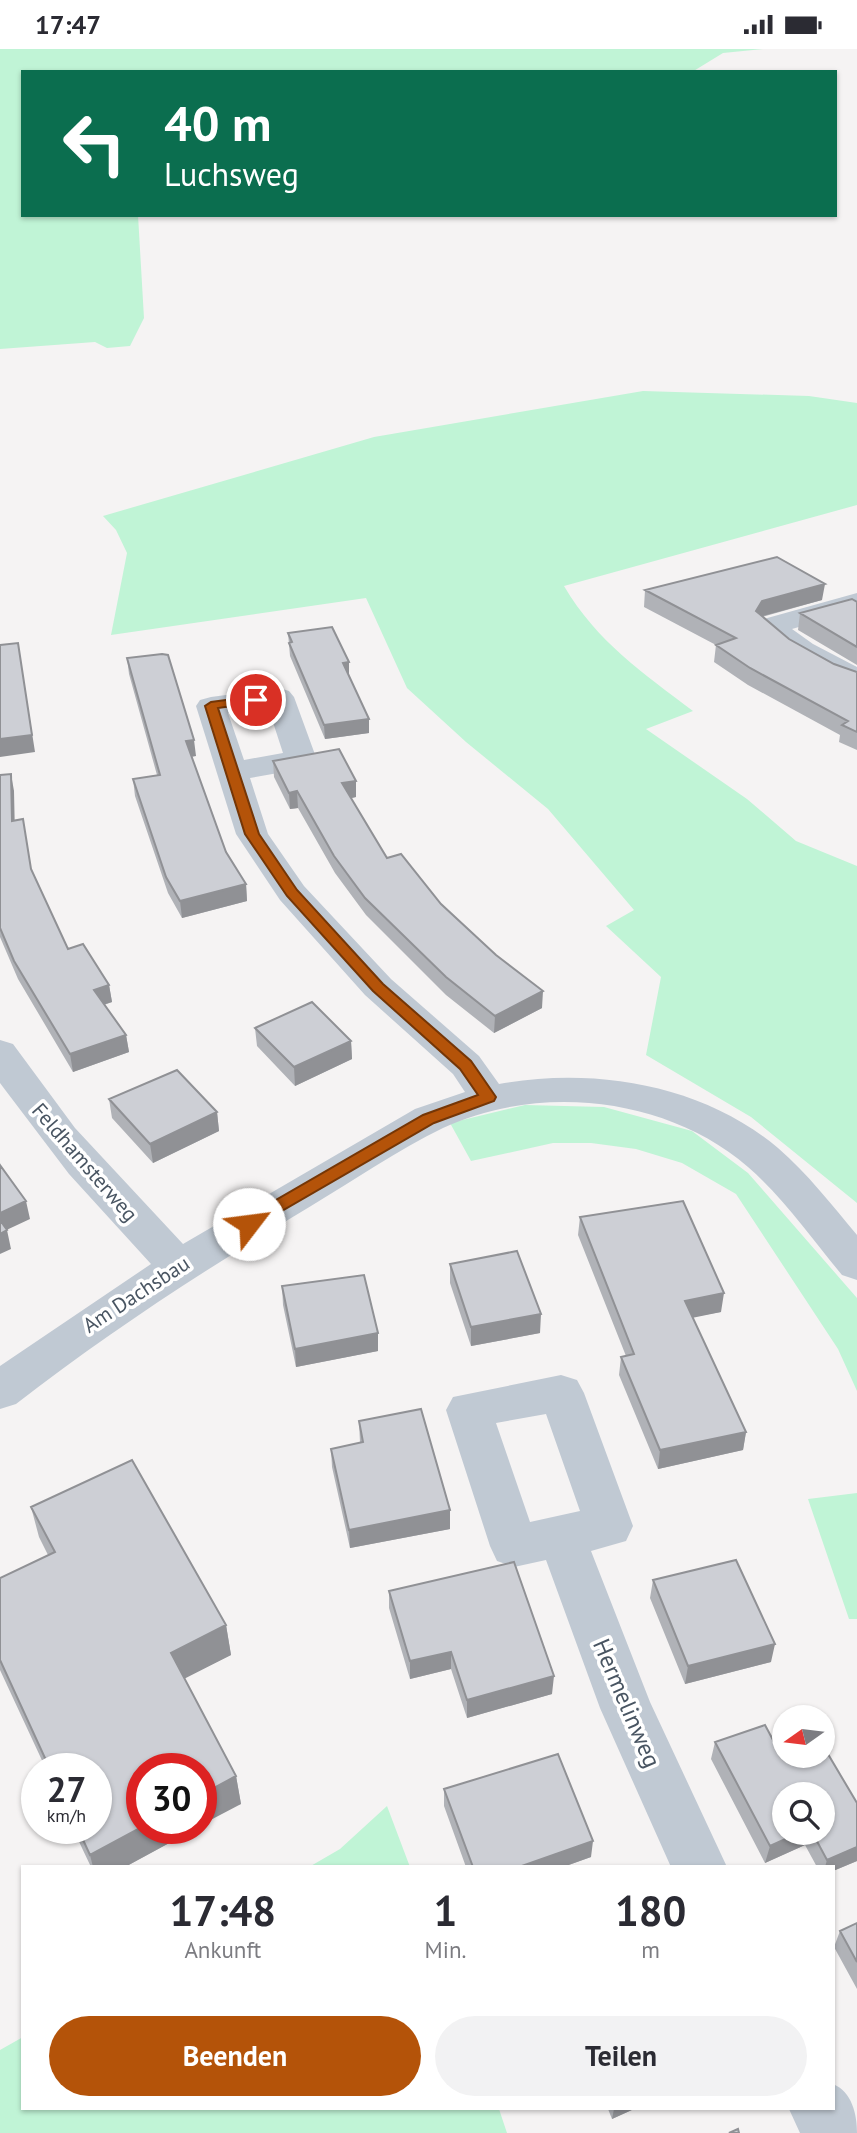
<!DOCTYPE html>
<html lang="de">
<head>
<meta charset="utf-8">
<style>
	:root { --surface:#fff; --page:#f2f2f3; --text:#2b2b33; --muted:#7c7c81; --accent:#b45309 }
	body { margin:0; font-family:"PT Sans",sans-serif; background:var(--page); color:var(--text); height:100vh; display:flex; flex-direction:column; font-size:26px; white-space:nowrap }
	* { box-sizing:border-box; margin:0 }
	p { font-size:23px; color:var(--muted) }
	.icon { flex:none; width:38px; height:38px; fill:none; stroke:currentColor; stroke-width:2; stroke-linecap:round; stroke-linejoin:round }
	.map { position:relative; flex:1; overflow:hidden }
	.panel { position:absolute; left:21px; top:1816px; width:814px; height:245px; display:flex; flex-direction:column; background:var(--surface); border-radius:0px; box-shadow:0 2px 5px #0004 }
	.panel>* { flex:none }
	.banner { position:absolute; left:21px; top:21px; width:816px; height:147px; border-radius:0px; box-shadow:0 2px 5px #0004; background:#0b6e4f; color:#fff; overflow:hidden }
	.needle { width:46px; rotate:256deg }
	.fabs { position:absolute; left:772px; top:1656px; display:grid; gap:14px }
	.fabs a { display:grid; place-items:center; width:63px; height:63px; border-radius:50%; background:var(--surface); box-shadow:0 2px 5px #0004; font-size:35px }
	.speed { position:absolute; left:21px; top:1704px; display:flex; gap:14px; font-size:35px; font-weight:700; text-align:center }
	.speed>* { display:grid; place-content:center; width:91px; height:91px; border-radius:50%; background:var(--surface); box-shadow:0 2px 5px #0004; line-height:1 }
	.speed small { font-size:18px; font-weight:400 }
	.speed .limit { border:10px solid #d22; background:#fff; color:#111 }
	.pin { position:absolute; display:grid; place-items:center; width:60px; height:60px; color:#fff; margin:-30px; border:4px solid #fff; border-radius:50%; box-shadow:0 2px 7px #0007 }
	.me { position:absolute; width:77px; margin:-38px; rotate:60deg; stroke-linejoin:round; filter:drop-shadow(0 0 5px #0008) }
	.turn { display:flex; align-items:center; gap:24px; height:147px; padding:0 28px; font-size:32px }
	.turn .icon { width:91px; height:91px; stroke-width:2.5 }
	.turn b { display:block; font-size:49px; line-height:60px }
	.eta { display:flex; justify-content:space-evenly; align-items:center; height:119px; text-align:center }
	.eta b { font-size:42px; font-weight:700; line-height:49px }
	.action { display:flex; gap:14px; margin-top:auto; padding:14px 28px }
	.action a { flex:1; height:80px; border-radius:42px; background:var(--accent); color:#fff; font-size:28px; font-weight:700; line-height:80px; text-align:center }
	.action a+a { background:var(--page); color:var(--text) }
	.status { display:flex; justify-content:space-between; align-items:center; height:49px; padding:0 35px; background:var(--surface); direction:ltr }
	.status svg { height:19px; fill:currentColor }
	.map>svg:first-child { display:block }
</style>
</head>
<body>
<div class="status"><b>17:47</b><svg viewBox="0 0 49 12"><path d="M0 12V9h3v3zM5 12V6h3v6zM10 12V3h3v9zM15 12V0h3v12zM26 1h20v11H26zM47 4h2v5h-2z"/></svg></div>
<div class="map">
<svg width="857" height="2084" viewBox="0 0 857 2084">
	<rect width="100%" height="100%" fill="#f5f3f3"/>
	<path fill="#c0f4d6" d="M 0,0 L 763,0 L 723,4 L 692,23 L 23,23 L 23,166 L 138,166 L 144,269 L 130,297 L 107,299 L 95,293 L 0,300 Z
		M 643,342 L 809,347 L 857,354 L 857,456 L 564,537 C 597,593 643,624 693,662 L 646,680 L 747,750 L 796,792 L 857,817 L 857,1154 L 751,1068 L 646,1006 L 661,928 L 606,877 L 634,861 L 548,760 L 466,693 L 407,639 L 366,549 L 111,586 L 127,504 L 116,481 L 103,467 L 374,388 Z
		M 525,1056 L 604,1058 L 692,1082 L 748,1124 L 857,1249 L 857,1342 L 838,1300 L 736,1145 L 682,1114 L 636,1100 L 591,1094 L 553,1094 L 471,1112 L 450,1074 Z
		M 857,1444 L 857,1570 L 849,1570 L 808,1450 Z
		M 387,1757 L 410,1818 L 309,1818 L 340,1800 Z
		M 23,1988 L 23,2060 L 499,2060 L 507,2084 L 0,2084 L 0,2001 Z"/>
	<g fill="none" stroke-linecap="round" stroke-linejoin="round">
		<path fill="#c0c9d3" fill-rule="evenodd" d="M 857,544 L 857,561 L 792,580 L 813,595 L 857,618 L 857,639 C 830,632 772,600 756,577 L 760,571 Z
			M 279,639 L 289,642 L 294,648 L 317,711 L 312,718 L 250,729 L 268,785 L 304,837 L 391,930 L 479,1007 L 499,1035 C 593,1018 702,1035 778,1099 C 807,1124 832,1156 857,1186 L 857,1231 L 842,1226 C 812,1190 784,1149 748,1118 C 667,1048 540,1034 443,1079 C 398,1101 354,1131 311,1157 C 209,1218 110,1282 16,1355 L 0,1360 L 0,1317 L 151,1215 L 69,1125 L 6,1042 L 0,1034 L 0,991 L 13,995 L 75,1079 L 183,1195 L 415,1060 L 465,1043 L 453,1025 L 365,946 L 280,851 L 236,785 L 196,657 L 200,651 L 211,648 ZM 268,658 L 283,704 L 244,711 L 228,664 Z
			M 561,1326 L 577,1331 L 584,1344 L 633,1477 L 626,1492 L 591,1502 L 650,1653 L 727,1818 L 671,1818 L 600,1659 L 546,1511 L 514,1518 L 497,1512 L 490,1497 L 446,1361 L 453,1348 ZM 546,1365 L 580,1462 L 530,1473 L 496,1374 Z
			M 833,2035 C 852,2043 857,2065 857,2084 L 800,2084 L 789,2060 L 833,2060 Z"/>
	</g>
	<path fill="#b0b2b7" fill-rule="evenodd" d="M 645,541 L 822,551 L 762,568 L 789,590 L 834,615 L 857,623 L 857,701 L 839,693 L 840,686 L 748,636 L 714,613 L 716,596 L 644,558 Z
		M 857,553 L 857,616 L 798,581 L 800,564 Z
		M 288,584 L 349,613 L 349,627 L 369,670 L 369,684 L 325,690 L 290,607 Z
		M 127,609 L 196,707 L 191,708 L 226,803 L 246,835 L 247,852 L 182,869 L 168,844 L 135,747 L 133,730 L 157,726 L 129,625 Z
		M 273,712 L 356,732 L 356,748 L 351,749 L 387,809 L 441,855 L 542,959 L 494,984 L 446,946 L 366,866 L 335,824 L 298,759 L 290,760 L 274,728 Z
		M 0,726 L 14,742 L 14,771 L 32,822 L 68,900 L 109,936 L 112,953 L 104,956 L 126,986 L 129,1003 L 73,1023 L 18,930 L 0,888 Z
		M 255,979 L 351,992 L 352,1010 L 295,1037 L 257,997 Z
		M 109,1050 L 217,1063 L 219,1082 L 153,1114 L 112,1069 Z
		M 580,1168 L 721,1263 L 692,1268 L 746,1383 L 743,1401 L 658,1420 L 619,1326 L 621,1308 L 626,1307 L 578,1186 Z
		M 450,1215 L 540,1284 L 471,1297 L 450,1234 Z
		M 282,1237 L 378,1302 L 296,1318 L 283,1256 Z
		M 359,1372 L 450,1480 L 350,1499 L 332,1418 L 331,1400 L 360,1394 Z
		M 31,1458 L 226,1576 L 231,1606 L 184,1629 L 236,1727 L 241,1755 L 142,1780 L 195,1780 L 125,1818 L 91,1818 L 73,1780 L 96,1780 L 96,1720 L 46,1720 L 0,1621 L 0,1529 L 48,1506 L 39,1488 Z
		M 653,1531 L 771,1613 L 685,1635 L 650,1549 Z
		M 389,1542 L 552,1645 L 467,1669 L 451,1620 L 410,1630 L 389,1559 Z
		M 715,1693 L 781,1706 L 857,1754 L 857,1812 L 833,1822 L 833,1818 L 817,1818 L 805,1796 L 765,1814 L 711,1710 ZM 822,1745 L 822,1783 L 784,1783 Z
		M 444,1740 L 591,1808 L 563,1818 L 466,1818 L 444,1757 Z
		M 857,1874 L 857,1940 L 834,1898 L 840,1882 Z
		M 608,2060 L 634,2060 L 612,2070 Z"/>
	<path fill="#909195" d="M 825,535 L 822,551 L 759,568 L 756,562 L 762,552 Z
		M 18,594 L 35,703 L 0,708 L 0,690 Z
		M 349,613 L 349,627 L 343,628 L 343,614 Z
		M 369,670 L 369,684 L 325,690 L 324,676 Z
		M 194,691 L 196,707 L 187,708 L 186,692 Z
		M 11,725 L 14,742 L 15,788 L 12,772 Z
		M 356,732 L 356,748 L 343,751 L 342,734 Z
		M 297,742 L 298,759 L 290,760 L 289,744 Z
		M 246,835 L 247,852 L 182,869 L 180,852 Z
		M 109,936 L 112,953 L 96,958 L 94,941 Z
		M 543,942 L 542,959 L 494,984 L 495,967 Z
		M 126,986 L 129,1003 L 73,1023 L 70,1005 Z
		M 351,992 L 352,1010 L 295,1037 L 294,1018 Z
		M 217,1063 L 219,1082 L 153,1114 L 150,1095 Z
		M 26,1152 L 30,1170 L 0,1184 L 0,1164 Z
		M 7,1181 L 11,1200 L 0,1205 L 0,1185 Z
		M 724,1244 L 721,1263 L 682,1271 L 685,1252 Z
		M 541,1265 L 540,1284 L 471,1297 L 471,1278 Z
		M 378,1284 L 378,1302 L 296,1318 L 295,1300 Z
		M 746,1383 L 743,1401 L 658,1420 L 660,1401 Z
		M 450,1461 L 450,1480 L 350,1499 L 349,1481 Z
		M 226,1576 L 231,1606 L 176,1634 L 171,1604 Z
		M 775,1595 L 771,1613 L 685,1635 L 688,1617 Z
		M 451,1603 L 451,1620 L 410,1630 L 410,1612 Z
		M 554,1627 L 552,1645 L 467,1669 L 467,1651 Z
		M 236,1727 L 241,1755 L 201,1776 L 201,1746 Z
		M 142,1778 L 142,1780 L 195,1780 L 125,1818 L 93,1818 L 90,1806 Z
		M 801,1783 L 809,1783 L 805,1796 L 765,1814 L 770,1797 Z
		M 593,1792 L 591,1808 L 563,1818 L 519,1818 Z
		M 857,1798 L 857,1812 L 833,1822 L 833,1818 L 825,1818 L 827,1811 Z
		M 614,2060 L 634,2060 L 612,2070 Z"/>
	<path fill="#cdcfd5" stroke="#909195" stroke-width="2" d="M 777,508 L 825,535 L 762,552 L 756,562 L 789,590 L 834,615 L 857,623 L 857,683 L 842,676 L 848,672 L 750,619 L 716,596 L 736,589 L 645,541 Z
		M 852,550 L 857,553 L 857,598 L 800,564 Z
		M 332,578 L 349,613 L 343,614 L 369,670 L 324,676 L 289,594 L 292,593 L 288,584 Z
		M 18,594 L 32,686 L 0,690 L 0,596 Z
		M 162,605 L 168,606 L 194,691 L 186,692 L 226,803 L 246,835 L 180,852 L 166,828 L 133,730 L 160,726 L 127,609 Z
		M 339,700 L 356,732 L 342,734 L 387,809 L 401,805 L 441,855 L 496,906 L 543,942 L 495,967 L 446,928 L 365,849 L 334,807 L 297,742 L 289,744 L 273,712 Z
		M 11,725 L 12,772 L 23,770 L 31,820 L 68,900 L 83,895 L 109,936 L 94,941 L 126,986 L 70,1005 L 14,912 L 0,879 L 0,726 Z
		M 312,953 L 351,992 L 294,1018 L 255,979 Z
		M 177,1021 L 217,1063 L 150,1095 L 109,1050 Z
		M 0,1116 L 26,1152 L 0,1164 Z
		M 683,1152 L 724,1244 L 685,1252 L 746,1383 L 660,1401 L 621,1308 L 634,1305 L 580,1168 Z
		M 0,1171 L 7,1181 L 0,1185 Z
		M 517,1202 L 541,1265 L 471,1278 L 450,1215 Z
		M 364,1226 L 378,1284 L 295,1300 L 282,1237 Z
		M 421,1360 L 450,1461 L 349,1481 L 331,1400 L 363,1393 L 359,1372 Z
		M 132,1411 L 226,1576 L 171,1604 L 236,1727 L 201,1746 L 201,1720 L 142,1720 L 142,1778 L 90,1806 L 78,1780 L 96,1780 L 96,1720 L 50,1720 L 0,1611 L 0,1529 L 55,1503 L 31,1458 Z
		M 736,1511 L 775,1595 L 688,1617 L 653,1531 Z
		M 514,1513 L 554,1627 L 467,1651 L 451,1603 L 410,1612 L 389,1542 Z
		M 765,1676 L 781,1706 L 784,1704 L 784,1706 L 822,1706 L 822,1695 L 857,1754 L 857,1798 L 827,1811 L 812,1783 L 822,1783 L 822,1745 L 784,1745 L 784,1783 L 801,1783 L 770,1797 L 715,1693 Z
		M 558,1705 L 593,1792 L 519,1818 L 473,1818 L 444,1740 Z
		M 857,1874 L 857,1913 L 840,1882 Z
		M 738,2080 L 739,2084 L 729,2084 Z"/>
	<path fill="#b45309" stroke="#753606" stroke-width="2" d="M 256,647 L 260,648 L 260,653 L 218,659 L 259,785 L 297,841 L 383,935 L 471,1012 L 496,1048 L 494,1052 L 434,1074 L 249,1181 L 243,1179 L 240,1175 L 243,1170 L 423,1066 L 478,1046 L 460,1020 L 373,942 L 287,847 L 245,785 L 205,657 L 211,653 Z"/>
	<g text-anchor="middle" dominant-baseline="central" stroke-width="7" stroke-linejoin="round" paint-order="stroke">
		<g font-size="21" fill="#495562" stroke="#fff">
			<text transform="translate(85 1113) rotate(49)">Feldhamsterweg</text>
			<text transform="translate(136 1245) rotate(-33)">Am Dachsbau</text>
		</g>
		<g font-size="24" fill="#495562" stroke="#fff">
			<text transform="translate(627 1654) rotate(67)">Hermelinweg</text>
		</g>
	</g>
</svg>
<div class="fabs">
<a><svg class="needle" viewBox="-14 -14 28 28"><path d="M0-13l5 13h-10z" fill="#e53935"/><path d="M0 13l5-13h-10z" fill="#7c7c81"/></svg></a>
<a><svg class="icon" aria-label="search" viewBox="0 0 24 24"><circle cx="10" cy="10" r="6"/><path d="M15 15l6 6"/></svg></a>
</div>
<div class="speed"><div>27<small>km/h</small></div><div class="limit">30</div></div>
<div class="pin" style="left:256px;top:651px;background:#d93025"><svg class="icon" aria-label="arrive" viewBox="0 0 24 24"><path d="M6 21V4h12l-3 4 3 4H6"/></svg></div>
<svg class="me" style="left:249px;top:1175px" viewBox="-20 -20 40 40"><circle r="19" fill="#fff"/><path d="M0-13L10 11 0 6-10 11z" fill="#b45309"/></svg>
<div class="banner">
<div class="turn"><svg class="icon" aria-label="left" viewBox="0 0 24 24"><path d="M17 20v-9H6M10 6l-5 5 5 5"/></svg><div><b>40 m</b>Luchsweg</div></div>
</div>
<section class="panel">
<div class="eta">
<div><b>17:48</b><p>Ankunft</p></div>
<div><b>1</b><p>Min.</p></div>
<div><b>180</b><p>m</p></div>
</div>
<div class="action"><a>Beenden</a><a>Teilen</a></div>
</section>
</div>
</body>
</html>
